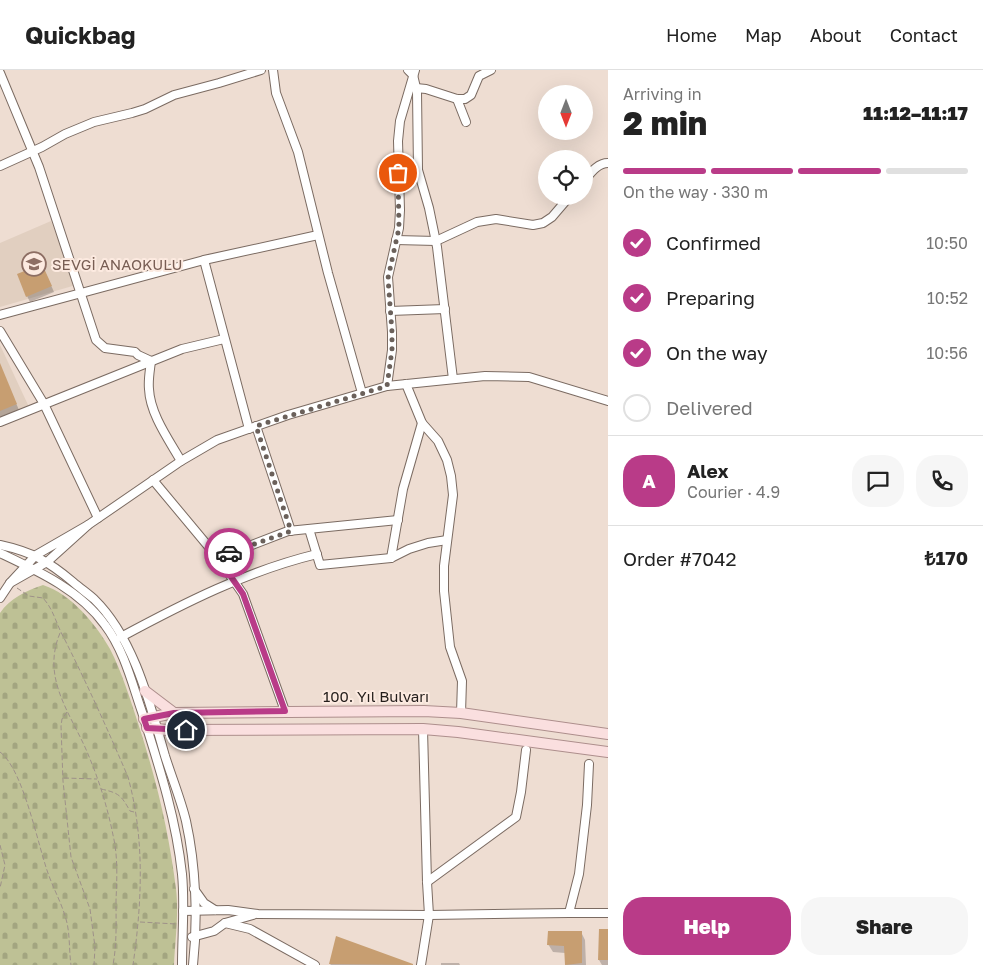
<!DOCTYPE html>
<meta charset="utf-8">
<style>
:root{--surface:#fff;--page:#f6f6f6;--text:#222;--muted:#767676;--line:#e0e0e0;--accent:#b93b88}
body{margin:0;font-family:"Golos Text",sans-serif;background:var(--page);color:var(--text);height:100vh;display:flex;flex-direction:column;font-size:19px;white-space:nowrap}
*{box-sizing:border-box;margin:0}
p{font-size:16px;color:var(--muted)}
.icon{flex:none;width:28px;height:28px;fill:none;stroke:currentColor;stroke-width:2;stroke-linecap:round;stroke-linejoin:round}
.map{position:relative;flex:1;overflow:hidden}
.sheet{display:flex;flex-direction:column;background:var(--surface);width:375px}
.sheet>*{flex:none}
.needle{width:32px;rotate:180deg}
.fabs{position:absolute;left:538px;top:15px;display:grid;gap:10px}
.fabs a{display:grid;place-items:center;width:55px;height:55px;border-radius:50%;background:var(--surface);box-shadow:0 5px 20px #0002;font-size:25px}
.pin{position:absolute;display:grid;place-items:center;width:42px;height:42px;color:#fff;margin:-21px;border:2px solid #fff;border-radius:50%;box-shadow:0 1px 5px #0007}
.courier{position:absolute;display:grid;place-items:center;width:50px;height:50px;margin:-25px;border:4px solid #b93b88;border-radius:50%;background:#fff;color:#222;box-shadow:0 1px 6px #0007}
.head em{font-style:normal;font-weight:800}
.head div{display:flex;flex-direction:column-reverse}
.head{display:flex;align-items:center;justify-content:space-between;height:85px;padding:0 15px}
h1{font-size:32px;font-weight:800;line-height:38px}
.bar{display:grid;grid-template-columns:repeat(4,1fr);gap:8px 5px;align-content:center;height:60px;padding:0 15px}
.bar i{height:6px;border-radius:4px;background:var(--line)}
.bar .selected{background:var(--accent)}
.bar p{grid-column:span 4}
.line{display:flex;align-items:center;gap:12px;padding:0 15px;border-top:1px solid var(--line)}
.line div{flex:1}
.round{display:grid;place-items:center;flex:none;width:52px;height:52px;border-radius:20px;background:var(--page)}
ol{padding:0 15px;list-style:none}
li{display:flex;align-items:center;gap:15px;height:55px}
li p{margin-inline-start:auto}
li .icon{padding:5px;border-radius:50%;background:var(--accent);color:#fff;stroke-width:4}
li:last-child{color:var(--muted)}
li i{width:28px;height:28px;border:2px solid var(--line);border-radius:50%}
.primary-button{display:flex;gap:10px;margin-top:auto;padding:10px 15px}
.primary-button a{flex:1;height:58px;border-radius:20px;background:var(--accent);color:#fff;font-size:20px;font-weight:800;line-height:58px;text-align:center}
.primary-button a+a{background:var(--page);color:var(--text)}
header{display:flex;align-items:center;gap:30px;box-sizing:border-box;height:70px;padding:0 25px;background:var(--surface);border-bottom:1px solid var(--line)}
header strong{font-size:24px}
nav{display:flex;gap:28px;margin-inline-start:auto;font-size:18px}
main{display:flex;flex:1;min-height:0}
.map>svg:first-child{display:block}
</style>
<header>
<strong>Quickbag</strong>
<nav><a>Home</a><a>Map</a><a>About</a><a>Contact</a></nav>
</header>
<main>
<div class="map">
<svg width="608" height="895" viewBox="0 0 608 895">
<defs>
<pattern id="cemetery-stones" width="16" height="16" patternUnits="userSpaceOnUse" patternTransform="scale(1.25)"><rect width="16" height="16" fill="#bec195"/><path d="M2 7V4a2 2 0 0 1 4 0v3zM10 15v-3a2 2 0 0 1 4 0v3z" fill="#a3a580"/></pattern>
</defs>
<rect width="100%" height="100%" fill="#eeddd2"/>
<g fill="#e1cfc0">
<polygon points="51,151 76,215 0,237 0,173"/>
<polygon points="0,275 29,337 0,349"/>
</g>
<path fill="url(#cemetery-stones)" d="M 43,515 C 71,524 96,554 110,579 C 122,602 130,629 138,653 C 156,708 169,762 176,819 C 179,843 175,871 174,895 L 0,895 L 0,543 C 10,528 26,521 43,515 Z"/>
<g fill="#0003">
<polygon points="42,195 54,222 30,232 27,226"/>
<polygon points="0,297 19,340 0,347"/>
<polygon points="600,860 608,861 608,895 602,895 599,890"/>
<polygon points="581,862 585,870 586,895 566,895 565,883 553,882 548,874"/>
<polygon points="407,893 408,895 331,895 330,894"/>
<polygon points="441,893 459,893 460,895 441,895"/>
</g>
<g fill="#c79e71">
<polygon points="42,194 52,216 26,227 17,204"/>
<polygon points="0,293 17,334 0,341"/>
<polygon points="599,859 608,859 608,890 598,890"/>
<polygon points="548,861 582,861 582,893 565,895 564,876 547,875"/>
<polygon points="336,866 413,894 413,895 329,894"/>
</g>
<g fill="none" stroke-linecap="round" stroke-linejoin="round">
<g stroke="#7b6b62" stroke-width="10">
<g id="minor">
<polyline points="273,0 276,23 298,82 328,203 362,323"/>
<polyline points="408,0 413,5 417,22 418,100 429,138 437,177 453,309"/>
<path d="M 0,3 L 39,97 L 96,270 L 105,278 L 135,282 L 138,285 L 151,291 C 150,300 148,310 149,319 C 150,344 169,370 181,391"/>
<polyline points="416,18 426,19 457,29 465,29 471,25 479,6 491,0"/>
<polyline points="457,29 466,52"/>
<polyline points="0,96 42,77 65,64 94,52 132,43 145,39 174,25 219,13 261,0"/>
<path d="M 584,111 C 590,104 597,93 608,93"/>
<polyline points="396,170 436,171 477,152 496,149 533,155 543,153 552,147 570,126"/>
<polyline points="204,190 249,359"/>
<polyline points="390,241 445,239"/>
<polyline points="0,245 204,190 318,165"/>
<polyline points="0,261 44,334 98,448"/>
<polyline points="406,314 422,353 438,371 447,390 451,406 453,425 444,496 444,521 450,577 462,611 461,643"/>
<polyline points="387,316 392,280 392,262 388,207 399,158 400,140 398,71 400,51 415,0"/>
<polyline points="0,352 182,279 224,269"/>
<polyline points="256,356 291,461"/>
<polyline points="153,410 218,488 243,524 285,641"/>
<polyline points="88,455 181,391 217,370 288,345 387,316 485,306 529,307 608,331"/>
<polygon points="88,455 47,492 10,513 36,485"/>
<polyline points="309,459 320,495 391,488 409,479 428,473 447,470"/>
<path d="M 0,475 C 32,482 48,491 73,512 C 80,518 87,523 94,529 C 134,568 150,634 165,686 C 172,708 181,730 186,751 C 196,796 198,850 193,895"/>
<path d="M 0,483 C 38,501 80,520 105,555 C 124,580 132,613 142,642 C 159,696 176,748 182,804 C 185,834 182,865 182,895"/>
<polyline points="218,488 288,461 398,450"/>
<polyline points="391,488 403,419 422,353"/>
<polyline points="0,528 10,513"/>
<path d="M 121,567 C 184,533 247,501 317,484"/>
<polyline points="589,694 587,735 579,804 569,843 608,843"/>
<polyline points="427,812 516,747 521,722 526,680"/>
<polyline points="194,819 204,833 215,840"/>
<polyline points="183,841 228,840 258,844 429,845 569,843"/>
<polyline points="225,853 250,859 315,895"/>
<polyline points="192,867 214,861 225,853 253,845"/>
<polyline points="421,895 429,845 427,812 423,659"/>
</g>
</g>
<g stroke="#ad8e8c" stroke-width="12">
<g id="major">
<polyline points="145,621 174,643"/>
<polyline points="144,649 174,643 424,641 461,643 608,664"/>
<polyline points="147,658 167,660 423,659 458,662 608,682"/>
</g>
</g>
<g stroke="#9e9189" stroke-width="1" stroke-dasharray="5 2.5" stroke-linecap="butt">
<path d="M 17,518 L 29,526 L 43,528 C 54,540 56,554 64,568 C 87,614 108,660 128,707 C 145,769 142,832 133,895"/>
<path d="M 60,563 C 40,611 74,647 90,689 C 100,713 108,740 113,765 C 118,786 117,809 116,830 C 116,852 117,873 113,895"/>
<polyline points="67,642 62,649 61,656 63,711 71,787 90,839 95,877 94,895"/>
<path d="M 0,682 C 24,700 38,777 49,806 C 55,822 63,836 67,853 C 70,866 69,881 71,895"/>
<polyline points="64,708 97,709"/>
<path d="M 101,719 C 119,723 121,725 130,741 L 134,742"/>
<polyline points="0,775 5,795 0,818"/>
<polyline points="140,852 176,854"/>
</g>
<use href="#minor" stroke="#fff" stroke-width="8"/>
<use href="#major" stroke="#fadfdf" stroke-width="10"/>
</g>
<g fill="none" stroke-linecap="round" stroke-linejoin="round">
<polyline stroke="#6b615b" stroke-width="5" stroke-dasharray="0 9" points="229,483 291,461 256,356 387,316 392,280 392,262 388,208 399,158 398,103"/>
<polyline stroke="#b93b88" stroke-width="6" points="186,660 147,658 144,649 174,643 285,641 243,524 218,488 229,483"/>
</g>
<defs>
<g id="school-ring" transform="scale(1.25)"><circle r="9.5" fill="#fceae0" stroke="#8d6e63" stroke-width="1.5"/><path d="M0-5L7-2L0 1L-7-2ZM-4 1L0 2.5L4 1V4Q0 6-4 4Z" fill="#8d6e63"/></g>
</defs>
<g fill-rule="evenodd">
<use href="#school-ring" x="34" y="194"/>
</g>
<g text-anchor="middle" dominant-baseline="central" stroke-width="4" stroke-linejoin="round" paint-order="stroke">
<g font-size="15" fill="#785e54" stroke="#fceae0" text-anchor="start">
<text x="52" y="194">SEVGİ ANAOKULU</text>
</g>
<g font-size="15" fill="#241e1b" stroke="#fceae0">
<text x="376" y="626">100. Yıl Bulvarı</text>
</g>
</g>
</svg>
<div class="fabs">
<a><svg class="needle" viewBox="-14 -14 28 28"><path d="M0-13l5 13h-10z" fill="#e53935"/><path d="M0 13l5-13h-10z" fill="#767676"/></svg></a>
<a><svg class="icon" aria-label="locate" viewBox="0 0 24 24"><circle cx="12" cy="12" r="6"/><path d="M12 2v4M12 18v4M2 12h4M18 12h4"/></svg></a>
</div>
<div class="pin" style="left:398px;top:103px;background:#ea580c"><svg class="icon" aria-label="bag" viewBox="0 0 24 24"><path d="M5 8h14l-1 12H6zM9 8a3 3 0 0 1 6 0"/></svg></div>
<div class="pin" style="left:186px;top:660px;background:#1f2937"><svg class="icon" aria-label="home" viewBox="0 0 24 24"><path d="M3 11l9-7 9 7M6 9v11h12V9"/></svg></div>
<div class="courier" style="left:229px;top:483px"><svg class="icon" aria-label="car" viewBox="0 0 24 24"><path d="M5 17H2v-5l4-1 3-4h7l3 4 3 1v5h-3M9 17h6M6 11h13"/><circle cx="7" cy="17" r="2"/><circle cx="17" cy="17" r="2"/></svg></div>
</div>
<section class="sheet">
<div class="head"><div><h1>2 min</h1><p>Arriving in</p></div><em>11:12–11:17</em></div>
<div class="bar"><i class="selected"></i><i class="selected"></i><i class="selected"></i><i></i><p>On the way · 330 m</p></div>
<ol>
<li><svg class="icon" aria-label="check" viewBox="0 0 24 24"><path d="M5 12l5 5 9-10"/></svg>Confirmed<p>10:50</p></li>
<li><svg class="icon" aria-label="check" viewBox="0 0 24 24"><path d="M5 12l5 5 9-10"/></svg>Preparing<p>10:52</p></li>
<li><svg class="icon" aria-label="check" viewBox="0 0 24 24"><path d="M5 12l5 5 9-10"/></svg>On the way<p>10:56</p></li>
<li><i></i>Delivered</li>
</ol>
<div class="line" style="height:90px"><b class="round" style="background:var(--accent);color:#fff">A</b><div><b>Alex</b><p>Courier · 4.9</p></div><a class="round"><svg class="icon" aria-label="chat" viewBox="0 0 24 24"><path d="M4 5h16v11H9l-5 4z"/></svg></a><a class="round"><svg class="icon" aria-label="phone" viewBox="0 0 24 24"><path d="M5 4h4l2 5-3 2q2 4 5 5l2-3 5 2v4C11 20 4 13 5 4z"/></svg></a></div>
<div class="line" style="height:65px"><div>Order #7042</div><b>₺170</b></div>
<div class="primary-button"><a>Help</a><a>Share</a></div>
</section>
</main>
